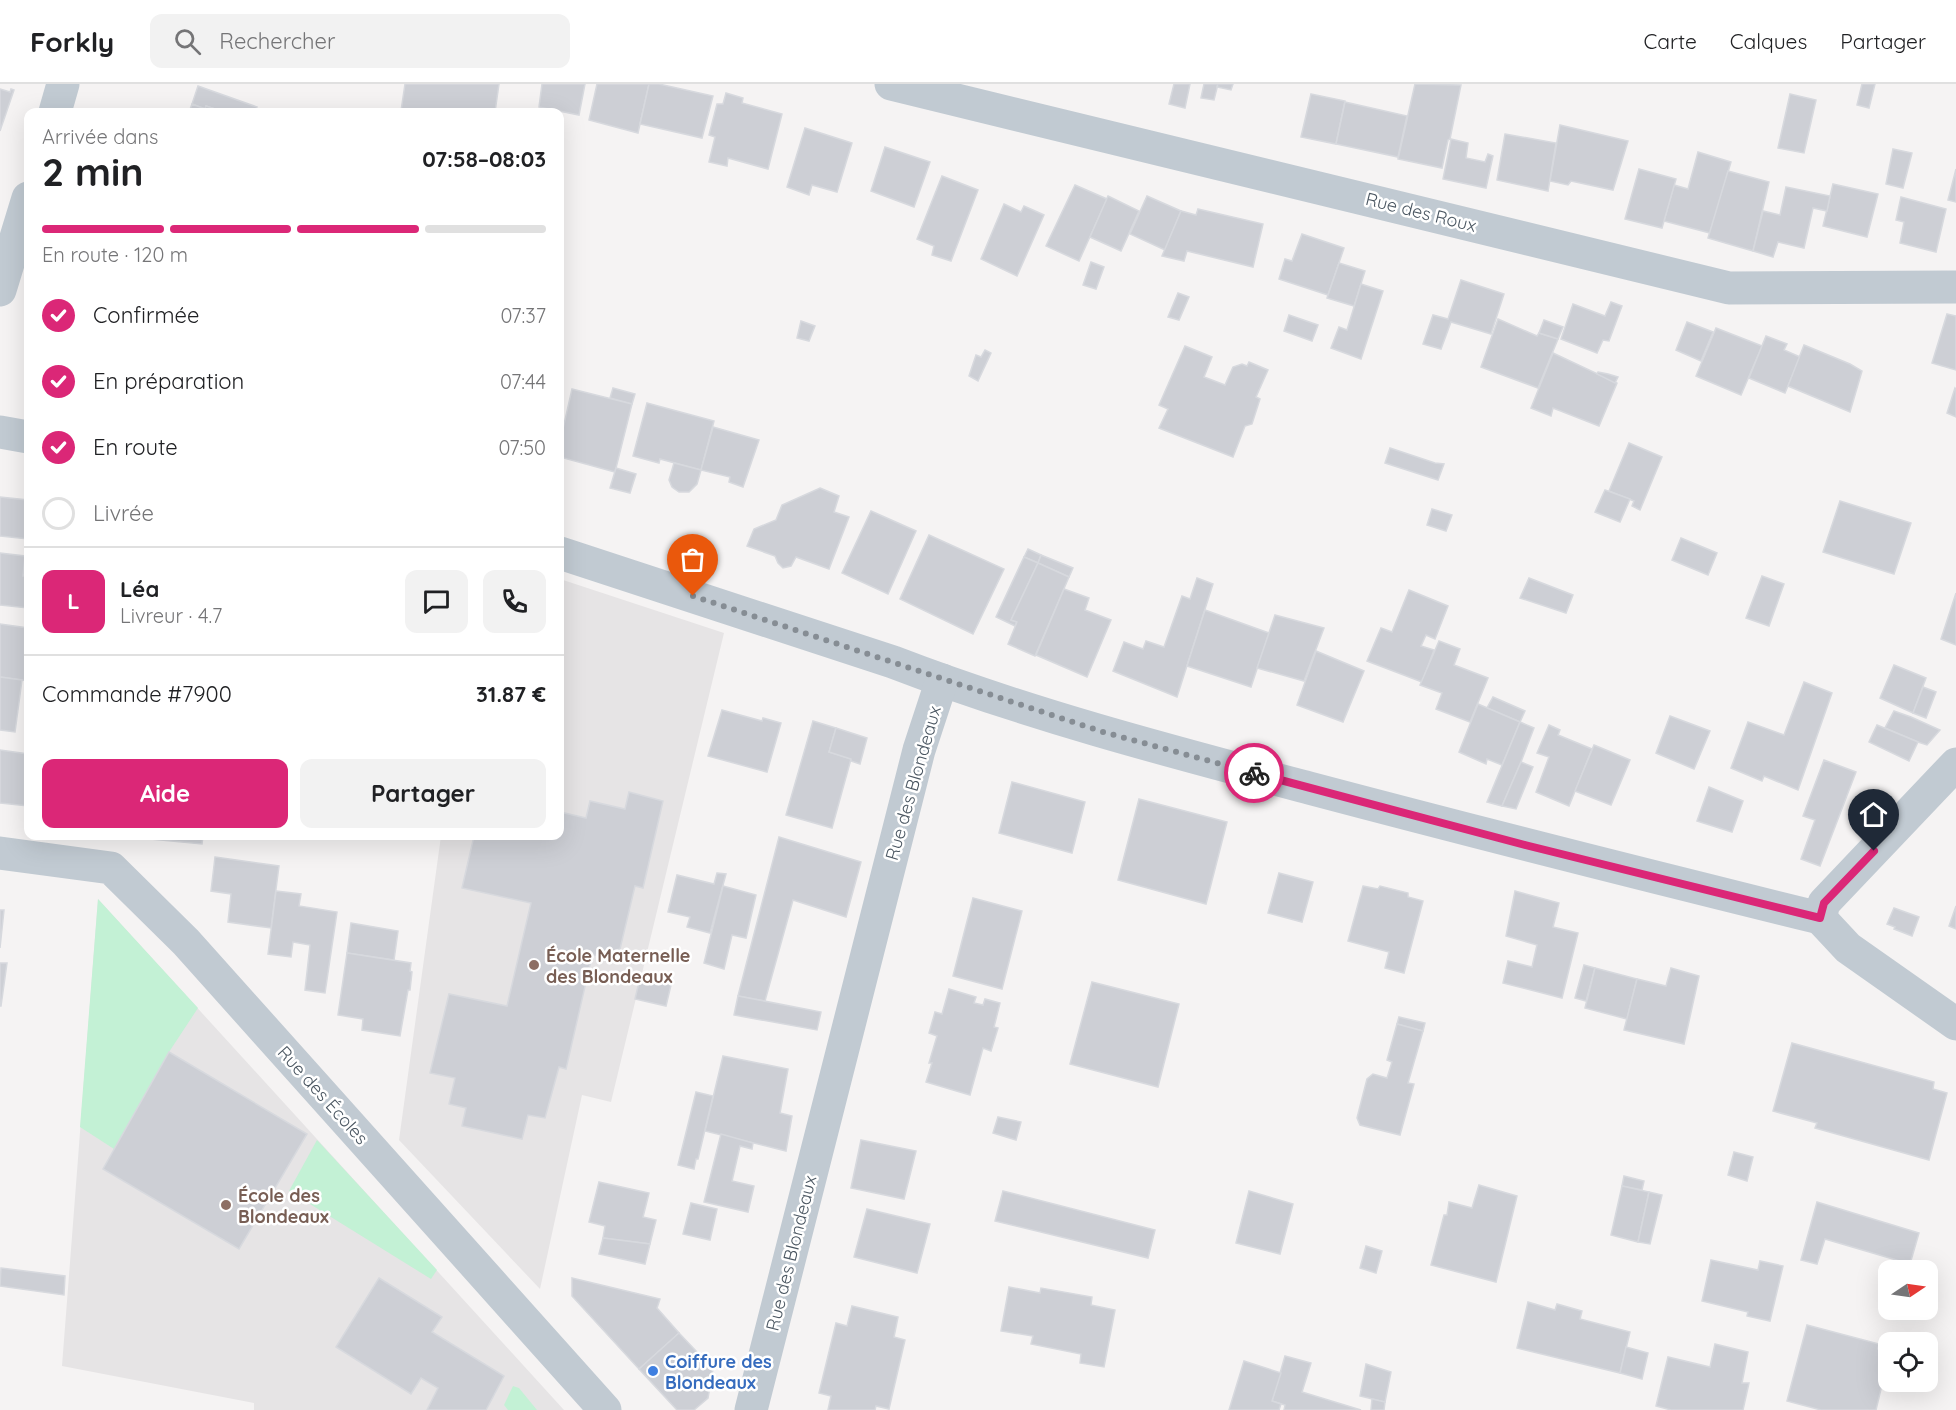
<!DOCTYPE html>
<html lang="fr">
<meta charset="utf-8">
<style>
:root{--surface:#fff;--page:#f2f2f2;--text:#202124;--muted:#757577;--line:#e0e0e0;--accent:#db2777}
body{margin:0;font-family:Quicksand,sans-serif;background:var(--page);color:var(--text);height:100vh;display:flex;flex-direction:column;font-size:22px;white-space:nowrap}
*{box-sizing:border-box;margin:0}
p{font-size:20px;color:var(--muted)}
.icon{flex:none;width:33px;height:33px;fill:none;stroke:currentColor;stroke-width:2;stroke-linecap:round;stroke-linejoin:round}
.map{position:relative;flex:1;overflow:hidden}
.side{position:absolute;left:24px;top:24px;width:540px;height:732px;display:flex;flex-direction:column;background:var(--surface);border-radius:12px;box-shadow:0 6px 24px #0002}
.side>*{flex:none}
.needle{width:39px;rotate:77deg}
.buttons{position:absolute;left:1878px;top:1176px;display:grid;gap:12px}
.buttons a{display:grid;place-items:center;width:60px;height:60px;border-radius:12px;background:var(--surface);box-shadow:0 6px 24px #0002;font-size:30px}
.pin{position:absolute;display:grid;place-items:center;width:51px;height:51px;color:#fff;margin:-62px -26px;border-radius:50% 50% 50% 0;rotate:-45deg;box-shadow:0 0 6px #0007}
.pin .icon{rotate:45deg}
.courier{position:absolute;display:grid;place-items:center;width:60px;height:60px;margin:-30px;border:4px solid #db2777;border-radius:50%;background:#fff;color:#222;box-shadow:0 2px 8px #0007}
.head em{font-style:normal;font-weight:700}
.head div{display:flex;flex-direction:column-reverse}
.head{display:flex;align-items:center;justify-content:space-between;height:102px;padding:0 18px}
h1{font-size:39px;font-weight:700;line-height:45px}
.bar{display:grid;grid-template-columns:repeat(4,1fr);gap:9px 6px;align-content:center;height:72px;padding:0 18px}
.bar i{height:8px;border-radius:4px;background:var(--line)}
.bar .on{background:var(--accent)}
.bar p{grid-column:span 4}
.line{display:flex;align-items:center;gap:15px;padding:0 18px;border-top:2px solid var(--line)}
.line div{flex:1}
.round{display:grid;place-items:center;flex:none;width:63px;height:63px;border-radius:12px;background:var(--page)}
ol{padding:0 18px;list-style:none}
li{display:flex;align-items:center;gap:18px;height:66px}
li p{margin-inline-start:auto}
li .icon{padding:6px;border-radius:50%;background:var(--accent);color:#fff;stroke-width:4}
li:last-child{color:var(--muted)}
li i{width:33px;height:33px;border:3px solid var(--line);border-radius:50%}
.primary-button{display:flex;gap:12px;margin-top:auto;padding:12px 18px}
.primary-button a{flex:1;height:69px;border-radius:12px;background:var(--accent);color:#fff;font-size:24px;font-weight:700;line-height:69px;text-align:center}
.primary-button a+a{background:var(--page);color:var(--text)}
header{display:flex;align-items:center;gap:36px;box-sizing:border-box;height:84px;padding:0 30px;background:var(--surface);border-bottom:2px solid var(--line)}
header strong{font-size:28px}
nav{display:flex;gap:33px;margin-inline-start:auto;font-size:21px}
.search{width:420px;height:54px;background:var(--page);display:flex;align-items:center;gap:15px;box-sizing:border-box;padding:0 21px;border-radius:12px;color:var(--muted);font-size:22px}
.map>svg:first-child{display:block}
</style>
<header>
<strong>Forkly</strong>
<div class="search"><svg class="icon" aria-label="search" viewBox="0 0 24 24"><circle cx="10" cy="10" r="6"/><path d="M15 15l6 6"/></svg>Rechercher</div>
<nav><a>Carte</a><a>Calques</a><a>Partager</a></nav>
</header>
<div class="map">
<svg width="1956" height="1326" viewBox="0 0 1956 1326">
<rect width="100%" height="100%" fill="#f5f3f3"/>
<g fill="#e6e4e5">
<polygon points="560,495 724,549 611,1018 582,1011 540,1205 399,1056 441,752 560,752"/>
<polygon points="98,815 564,1326 254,1326 254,1319 62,1282"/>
</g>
<g fill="#c3f1d5">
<polygon points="98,815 198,924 169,968 114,1065 80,1043"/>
<polygon points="317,1056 437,1186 431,1195 289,1107"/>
<polygon points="513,1302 519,1304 537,1326 508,1326 504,1321"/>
</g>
<g fill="#cdcfd5" stroke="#d7d9de" stroke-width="1.5">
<polygon points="405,0 499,0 495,28 419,28 401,27"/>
<polygon points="542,0 585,0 579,31 539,23"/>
<polygon points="597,0 649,0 638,49 589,36"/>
<polygon points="649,0 659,0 713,12 702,54 640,40"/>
<polygon points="1174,0 1190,0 1185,24 1169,20"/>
<polygon points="1204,0 1218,0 1214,16 1201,14"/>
<polygon points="1218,0 1233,0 1231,6 1217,3"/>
<polygon points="1415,0 1461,1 1450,55 1448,56 1442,84 1398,75"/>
<polygon points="1862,0 1875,0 1869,24 1857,21"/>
<polygon points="198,2 257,23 255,28 224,28 206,22 205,25 192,20"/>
<polygon points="0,5 10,8 11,5 14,6 0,47"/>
<polygon points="726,9 743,14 742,19 782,30 768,85 728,74 727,82 709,78 715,53 709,51 717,20 723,20"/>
<polygon points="1311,10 1345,17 1336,60 1301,53"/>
<polygon points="1790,10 1816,16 1804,69 1778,64"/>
<polygon points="1345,18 1407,32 1398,73 1336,60"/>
<polygon points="192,20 205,25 206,22 224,28 189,28"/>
<polygon points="1560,41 1628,57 1613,106 1571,97 1568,101 1550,97"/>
<polygon points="805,44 852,59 837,108 812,101 809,111 787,103"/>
<polygon points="1505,50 1556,59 1548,107 1497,96"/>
<polygon points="1451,55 1468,59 1466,74 1485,78 1488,70 1493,72 1486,104 1443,95"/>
<polygon points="885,63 930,78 914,123 871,107"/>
<polygon points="1893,65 1912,69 1903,104 1886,100"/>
<polygon points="1698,68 1731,78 1710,149 1664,137 1674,101 1688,105"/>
<polygon points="1639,85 1676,95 1662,144 1625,135"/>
<polygon points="1956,85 1956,118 1948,116"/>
<polygon points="1728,87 1769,98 1753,167 1708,154"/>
<polygon points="942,92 978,106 951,177 932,171 934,162 917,155"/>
<polygon points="1833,100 1878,110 1867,153 1823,142"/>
<polygon points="1075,101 1107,115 1079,177 1046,162"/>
<polygon points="1786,103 1830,112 1827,127 1813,124 1804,164 1778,158 1773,173 1753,167 1763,127 1780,131"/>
<polygon points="1108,112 1139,127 1121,167 1090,153"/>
<polygon points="1147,112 1181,127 1165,166 1130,150"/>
<polygon points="1901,113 1946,125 1936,168 1900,159 1904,138 1896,136"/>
<polygon points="1004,120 1021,128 1024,122 1044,131 1017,192 981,175"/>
<polygon points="1198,125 1263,140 1253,183 1187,167 1184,177 1162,172 1181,127 1196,131"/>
<polygon points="1302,150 1344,164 1328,211 1279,195 1285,175 1292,177"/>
<polygon points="1091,178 1104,183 1096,205 1083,201"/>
<polygon points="1339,179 1365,187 1354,222 1327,214"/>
<polygon points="1461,196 1504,210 1491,250 1451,238 1441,265 1423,260 1433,231 1448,235"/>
<polygon points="1361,200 1383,207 1361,275 1331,264 1339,243 1347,246"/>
<polygon points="1178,209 1189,213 1179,236 1168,233"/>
<polygon points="1611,218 1622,222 1609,257 1603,256 1597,269 1561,255 1573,220 1605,232"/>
<polygon points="1947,230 1956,232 1956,286 1932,279"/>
<polygon points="1289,231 1318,241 1312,257 1284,247"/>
<polygon points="1498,235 1537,252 1539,249 1558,255 1538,304 1481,283"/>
<polygon points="1544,236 1563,243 1558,255 1539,249"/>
<polygon points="801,237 815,242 809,257 797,254"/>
<polygon points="1687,238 1713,248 1701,277 1676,266"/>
<polygon points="1716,244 1762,262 1741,311 1696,292"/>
<polygon points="1766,252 1787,260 1784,266 1800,273 1785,309 1749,294"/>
<polygon points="1804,261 1850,280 1862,287 1850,328 1788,302"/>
<polygon points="1185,262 1212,273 1204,293 1225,301 1233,283 1242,280 1247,282 1249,278 1268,286 1256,313 1260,315 1252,340 1245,342 1233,373 1159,344 1168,325 1159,321"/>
<polygon points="985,266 991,269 978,297 969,292 976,271 981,273"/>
<polygon points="1553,269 1617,299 1599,342 1553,324 1551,332 1531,324"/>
<polygon points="1598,288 1608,290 1618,293 1615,299 1597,290"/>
<polygon points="613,304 635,310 632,320 610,314"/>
<polygon points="1955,304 1956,305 1956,333 1947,329"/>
<polygon points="572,305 632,320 615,388 560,373 560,358"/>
<polygon points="647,319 714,337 701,386 660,375 659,379 633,372"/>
<polygon points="713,343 759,356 743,403 729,398 730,393 701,386"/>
<polygon points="1629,359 1662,373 1640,426 1632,422 1634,417 1609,407"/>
<polygon points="1390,364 1435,379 1444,380 1438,396 1385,379"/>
<polygon points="674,379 701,386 697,400 689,408 679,408 672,403 669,396"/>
<polygon points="616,384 636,390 630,409 610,404"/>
<polygon points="820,404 839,412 834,428 849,433 829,485 796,473 791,482 783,484 778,479 775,472 747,462 754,445 776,436 782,421"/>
<polygon points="1605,406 1630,415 1620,438 1595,428"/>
<polygon points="0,413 28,416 28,455 0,452"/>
<polygon points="1840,417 1911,439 1894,490 1823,468"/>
<polygon points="1432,425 1452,431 1446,447 1427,441"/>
<polygon points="871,427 916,447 888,510 842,489"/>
<polygon points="929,451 1004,485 973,550 900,515"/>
<polygon points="1681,454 1717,469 1708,491 1672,476"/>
<polygon points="1028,465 1041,471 1038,479 1024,473"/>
<polygon points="0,469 25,472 23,492 28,492 28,524 0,521"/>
<polygon points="1041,471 1073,484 1069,493 1038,479"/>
<polygon points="1024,473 1038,479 1011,536 1017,538 1015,542 996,533"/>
<polygon points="1038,479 1069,493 1035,572 1008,560 1017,538 1011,536"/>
<polygon points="1762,492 1784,500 1769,542 1746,534"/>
<polygon points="1197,494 1213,500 1177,613 1113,587 1124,558 1143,565 1146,557 1164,563 1182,512 1190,515"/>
<polygon points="1529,494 1573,511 1566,529 1520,514"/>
<polygon points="1064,505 1089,514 1085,526 1111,536 1087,593 1036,571"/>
<polygon points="1409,506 1448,522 1435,555 1426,551 1421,562 1434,566 1422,598 1367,577 1381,544 1392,548"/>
<polygon points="1956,509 1956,561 1941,555"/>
<polygon points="1205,526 1269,549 1251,603 1187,582"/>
<polygon points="1275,531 1324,544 1304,597 1257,584"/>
<polygon points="0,540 28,544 28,597 0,593"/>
<polygon points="1439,557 1460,565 1454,581 1488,594 1470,638 1436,625 1442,609 1420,601"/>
<polygon points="1316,567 1364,587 1343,638 1297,621"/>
<polygon points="1894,581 1926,594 1913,629 1880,614"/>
<polygon points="0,593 22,596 15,648 0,646"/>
<polygon points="1804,598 1832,609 1798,706 1764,692 1762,697 1731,684 1748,638 1784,651"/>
<polygon points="1923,603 1936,608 1926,634 1913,629"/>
<polygon points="1493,613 1525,627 1520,638 1487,624"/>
<polygon points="1478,620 1520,638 1502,681 1487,675 1486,680 1459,668"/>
<polygon points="722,626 762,637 763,634 781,639 767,688 708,672"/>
<polygon points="1894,627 1911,633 1940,646 1927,661 1918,658 1885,644"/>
<polygon points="1670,632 1710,647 1694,685 1656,669"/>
<polygon points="813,637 836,644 829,668 851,675 832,744 786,731"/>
<polygon points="1520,638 1534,644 1521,678 1502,722 1487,718"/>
<polygon points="1549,641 1560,646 1558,651 1592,665 1569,722 1536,708 1549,673 1537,669"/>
<polygon points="1877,641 1918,658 1909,677 1869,658"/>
<polygon points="836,644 867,654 860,680 851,677 851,675 829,668"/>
<polygon points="1594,661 1630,676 1611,721 1575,707"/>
<polygon points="0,666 28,670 28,722 0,719"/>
<polygon points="1824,676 1856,688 1820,782 1801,775 1815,736 1803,732"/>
<polygon points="1521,678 1533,683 1516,725 1502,722"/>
<polygon points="1012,698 1085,718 1072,769 999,749"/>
<polygon points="1709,703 1743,717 1732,748 1697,737"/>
<polygon points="629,708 663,717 643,804 635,802 620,865 592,872 566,985 559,983 545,1034 528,1031 522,1055 462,1042 466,1024 449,1020 455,994 430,989 449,910 507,922 531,819 462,804 474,752 560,752 560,728 586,734 590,717 625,725"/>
<polygon points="1139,715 1227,738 1206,820 1118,796"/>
<polygon points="151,752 203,752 202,760 151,755"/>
<polygon points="779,753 861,778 846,833 793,816 765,917 738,912"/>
<polygon points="215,773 279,782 271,844 228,838 231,810 211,807"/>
<polygon points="717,789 726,790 710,849 687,843 690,833 668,828 677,791 714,800"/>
<polygon points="1279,789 1313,798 1302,838 1268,829"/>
<polygon points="723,802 756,811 746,854 732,851 724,885 704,879"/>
<polygon points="1363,802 1378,805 1380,802 1408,809 1408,813 1423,817 1404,889 1385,884 1389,868 1348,857"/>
<polygon points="276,807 301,810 299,822 337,828 325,909 305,906 310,861 293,858 291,873 268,870"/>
<polygon points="1515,807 1559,819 1553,843 1578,849 1562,914 1503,899 1508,877 1532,883 1537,861 1506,852"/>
<polygon points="973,814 1022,827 1002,905 953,892"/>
<polygon points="1956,822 1956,845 1949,842"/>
<polygon points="1894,824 1919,833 1912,852 1894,845 1895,843 1887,840"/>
<polygon points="0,826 4,826 0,864"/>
<polygon points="351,839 398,847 394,876 347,869"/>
<polygon points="347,869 411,879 410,887 412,888 410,906 408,906 400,952 362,946 363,935 338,931"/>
<polygon points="0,879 7,879 1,922 0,922"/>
<polygon points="1584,881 1595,884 1586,917 1575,914"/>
<polygon points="1595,884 1637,895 1627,935 1585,924"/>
<polygon points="1671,884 1699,892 1684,960 1624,946 1637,895 1666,902"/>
<polygon points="640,894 671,901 666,922 635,915"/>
<polygon points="1092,898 1179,920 1158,1003 1070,980"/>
<polygon points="949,905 976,913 974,919 983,921 985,915 1000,919 994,943 998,944 991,967 983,964 970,1011 926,998 932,979 929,979 937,952 929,949 935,928 942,930"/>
<polygon points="738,912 821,928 817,946 734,931"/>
<polygon points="1399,933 1425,939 1423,947 1397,940"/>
<polygon points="1397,940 1423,947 1408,999 1414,1000 1400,1051 1360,1041 1357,1034 1367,995 1373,990 1387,994 1392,978 1387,976"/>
<polygon points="1792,959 1934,998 1933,1005 1947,1009 1929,1076 1815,1044 1817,1039 1773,1027"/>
<polygon points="169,968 307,1050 239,1165 103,1085"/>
<polygon points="723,972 788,985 780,1029 792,1032 786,1067 705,1047"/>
<polygon points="696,1008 713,1012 698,1075 696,1075 694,1085 678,1081"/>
<polygon points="998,1033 1021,1038 1016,1056 993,1049"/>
<polygon points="721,1050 753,1059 752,1065 740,1062 732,1097 754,1102 748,1128 704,1118"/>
<polygon points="861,1056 916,1067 904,1115 851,1104"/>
<polygon points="1734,1068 1753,1073 1747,1097 1728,1091"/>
<polygon points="1624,1092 1644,1097 1642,1106 1622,1102"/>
<polygon points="599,1098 649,1109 643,1133 656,1136 650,1160 603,1154 605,1142 589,1138"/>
<polygon points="1479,1101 1517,1112 1496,1198 1431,1181 1444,1131 1447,1131 1449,1118 1472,1124"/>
<polygon points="1622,1102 1649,1108 1638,1158 1611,1151"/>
<polygon points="1003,1107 1155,1146 1148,1174 995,1137"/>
<polygon points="1249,1107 1293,1120 1280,1170 1236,1159"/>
<polygon points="1649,1108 1662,1111 1650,1160 1638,1158"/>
<polygon points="1817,1118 1919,1149 1910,1180 1825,1155 1817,1180 1801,1176"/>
<polygon points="691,1119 717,1125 710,1156 683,1150"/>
<polygon points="867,1125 930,1140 917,1189 854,1173"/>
<polygon points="603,1154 650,1160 645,1180 599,1170"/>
<polygon points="1366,1162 1382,1167 1376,1189 1360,1184"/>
<polygon points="1711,1176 1758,1186 1760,1177 1783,1182 1770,1237 1747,1232 1748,1228 1702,1217"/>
<polygon points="1,1184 65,1192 64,1211 0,1202"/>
<polygon points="379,1194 442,1233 432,1248 504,1292 486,1326 427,1326 438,1304 421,1294 411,1310 336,1263"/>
<polygon points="572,1194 660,1215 657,1224 679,1249 639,1285 572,1212"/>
<polygon points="1009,1203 1040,1209 1041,1204 1092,1213 1091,1221 1115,1226 1104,1283 1080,1279 1081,1270 1031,1260 1033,1252 1001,1247"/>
<polygon points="1528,1218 1555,1226 1557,1220 1582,1227 1580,1235 1630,1248 1620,1289 1517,1264"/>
<polygon points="852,1222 898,1233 894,1253 905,1256 889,1325 876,1322 875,1326 828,1326 831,1312 819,1309 836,1239 847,1242"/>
<polygon points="1807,1241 1879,1260 1878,1265 1888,1267 1888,1276 1876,1326 1821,1326 1787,1317"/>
<polygon points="679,1249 713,1285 708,1314 694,1326 677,1326 639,1285"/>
<polygon points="1715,1260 1748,1268 1742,1299 1749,1299 1743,1326 1671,1326 1656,1322 1668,1273 1710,1283"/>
<polygon points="1626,1263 1648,1269 1642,1295 1620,1289"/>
<polygon points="1285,1272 1311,1279 1302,1308 1361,1326 1284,1326 1285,1321 1272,1317"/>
<polygon points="1244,1277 1281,1289 1272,1317 1281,1320 1279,1326 1229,1326"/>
<polygon points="1366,1280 1391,1288 1385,1318 1360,1312"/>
<polygon points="1372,1315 1385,1318 1384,1326 1371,1326"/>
</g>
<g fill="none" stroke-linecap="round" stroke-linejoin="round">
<g stroke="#c1cad2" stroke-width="33">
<polyline points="891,0 1729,204 1956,203"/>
<polyline points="55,28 63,0"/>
<polyline points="0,206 28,114"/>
<polyline points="0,348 28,353"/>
<path d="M 560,469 L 893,578 C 1028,630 1169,667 1309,704 C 1479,749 1649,792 1820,834"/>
<polyline points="0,769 111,784 186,858 605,1326"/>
<polyline points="1820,834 1824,819 1956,680"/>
<polyline points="1820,834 1848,864 1956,940"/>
<polyline points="751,1326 919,666 942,596"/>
</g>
</g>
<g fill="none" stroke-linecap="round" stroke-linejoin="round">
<polyline stroke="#868d94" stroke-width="6" stroke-dasharray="0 10.8" points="693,512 1103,648 1254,689"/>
<polyline stroke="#db2777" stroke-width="8" points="1254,689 1525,761 1820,834 1824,819 1874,767"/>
</g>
<g fill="#8d6e63" stroke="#fff" stroke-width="2">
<circle cx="534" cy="881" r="6"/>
<circle cx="226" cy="1121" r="6"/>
</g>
<circle fill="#3f7fe0" stroke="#fff" stroke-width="2" cx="653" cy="1287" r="6"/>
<g text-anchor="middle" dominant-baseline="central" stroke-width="5" stroke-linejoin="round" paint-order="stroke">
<g font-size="18" fill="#4a5661" stroke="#fff">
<text transform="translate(1421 128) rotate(14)">Rue des Roux</text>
<text transform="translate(913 699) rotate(-74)">Rue des Blondeaux</text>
<text transform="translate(323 1011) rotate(48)">Rue des Écoles</text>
<text transform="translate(791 1169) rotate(-76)">Rue des Blondeaux</text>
</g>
<g font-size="18" font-weight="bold" fill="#785e54" stroke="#fff" text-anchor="start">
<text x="546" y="871">École Maternelle<tspan x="546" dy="21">des Blondeaux</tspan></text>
<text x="238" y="1111">École des<tspan x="238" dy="21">Blondeaux</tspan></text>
</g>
<g font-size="18" font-weight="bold" fill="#366cbe" stroke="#fff" text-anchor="start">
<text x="665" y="1277">Coiffure des<tspan x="665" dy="21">Blondeaux</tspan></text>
</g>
</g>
</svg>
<div class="buttons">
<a><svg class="needle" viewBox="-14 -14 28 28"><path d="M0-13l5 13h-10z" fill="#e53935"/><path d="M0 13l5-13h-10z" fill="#757577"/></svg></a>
<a><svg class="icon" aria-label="locate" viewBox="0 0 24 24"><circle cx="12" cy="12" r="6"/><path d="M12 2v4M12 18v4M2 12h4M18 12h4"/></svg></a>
</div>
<div class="pin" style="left:693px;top:512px;background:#ea580c"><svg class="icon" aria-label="bag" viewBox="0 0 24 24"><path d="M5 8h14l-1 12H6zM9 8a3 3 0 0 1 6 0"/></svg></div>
<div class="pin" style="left:1874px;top:767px;background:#1f2937"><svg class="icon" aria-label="home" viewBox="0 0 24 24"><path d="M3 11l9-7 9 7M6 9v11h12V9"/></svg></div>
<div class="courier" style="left:1254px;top:689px"><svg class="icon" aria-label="bike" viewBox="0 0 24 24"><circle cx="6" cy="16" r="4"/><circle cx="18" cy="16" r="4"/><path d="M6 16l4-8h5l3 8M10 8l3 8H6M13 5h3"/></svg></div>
<section class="side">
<div class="head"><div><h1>2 min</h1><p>Arrivée dans</p></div><em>07:58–08:03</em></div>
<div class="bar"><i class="on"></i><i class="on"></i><i class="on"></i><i></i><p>En route · 120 m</p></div>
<ol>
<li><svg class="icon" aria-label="check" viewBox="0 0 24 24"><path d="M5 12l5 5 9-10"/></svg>Confirmée<p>07:37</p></li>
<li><svg class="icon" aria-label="check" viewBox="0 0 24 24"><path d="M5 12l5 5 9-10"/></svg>En préparation<p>07:44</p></li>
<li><svg class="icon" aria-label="check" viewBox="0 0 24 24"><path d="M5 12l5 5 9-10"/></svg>En route<p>07:50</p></li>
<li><i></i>Livrée</li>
</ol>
<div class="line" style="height:108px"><b class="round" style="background:var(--accent);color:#fff">L</b><div><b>Léa</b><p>Livreur · 4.7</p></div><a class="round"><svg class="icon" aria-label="chat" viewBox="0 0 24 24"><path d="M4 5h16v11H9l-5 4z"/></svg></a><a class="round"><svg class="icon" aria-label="phone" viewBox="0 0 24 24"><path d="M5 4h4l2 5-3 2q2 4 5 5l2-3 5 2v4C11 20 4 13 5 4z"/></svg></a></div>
<div class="line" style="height:78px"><div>Commande #7900</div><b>31.87 €</b></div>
<div class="primary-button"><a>Aide</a><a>Partager</a></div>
</section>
</div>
